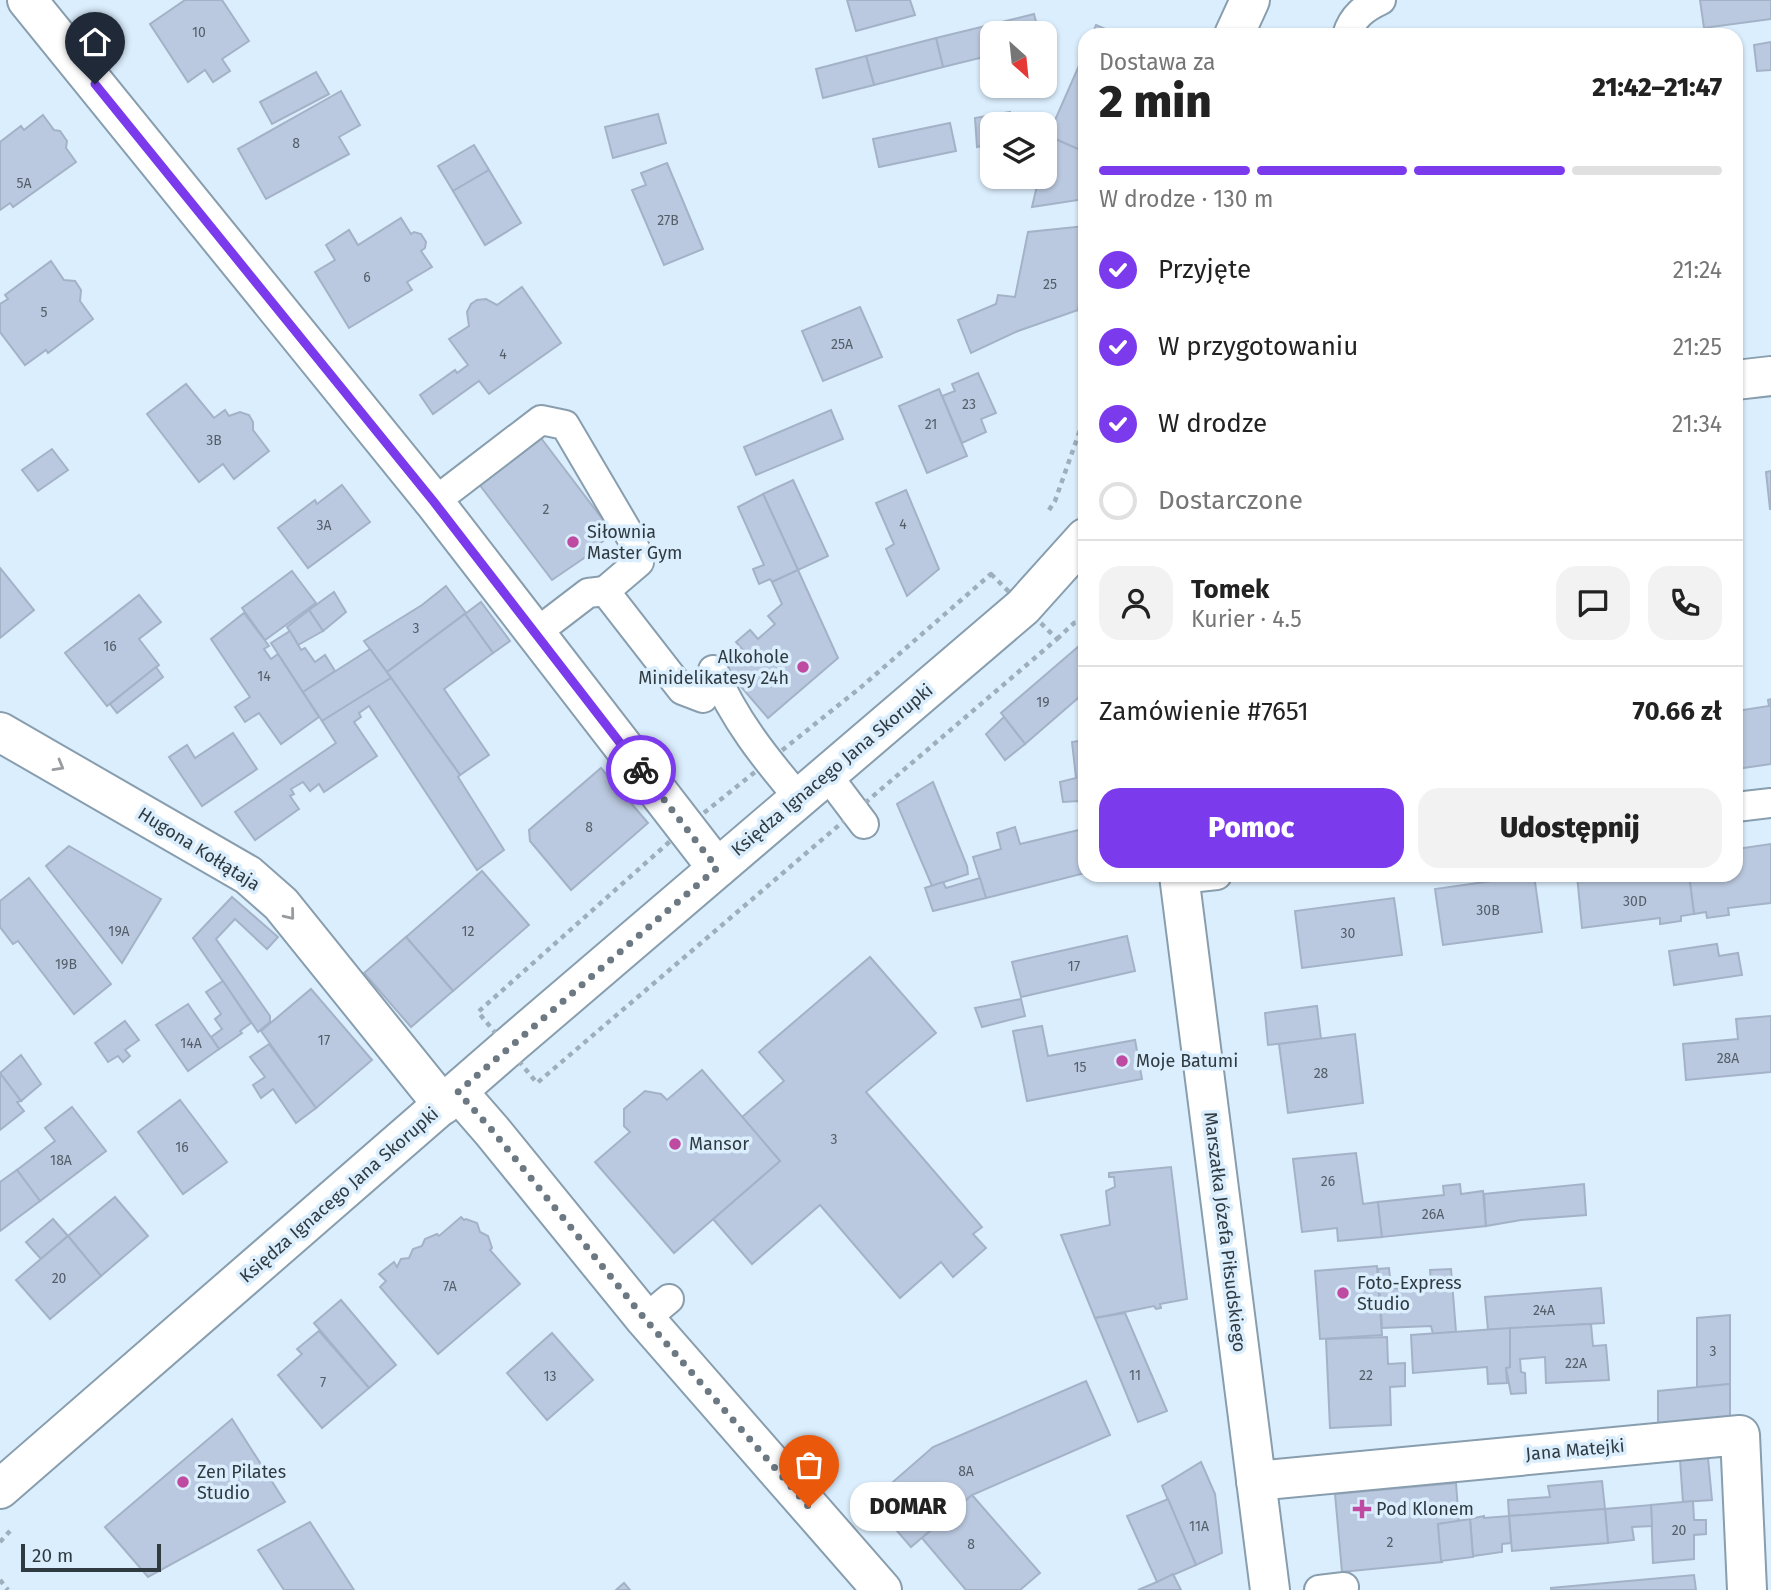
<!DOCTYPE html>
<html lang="pl">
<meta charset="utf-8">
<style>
:root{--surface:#fff;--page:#f2f2f2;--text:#222;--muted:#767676;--line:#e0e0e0;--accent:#7c3aed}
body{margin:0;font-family:"Fira Sans",sans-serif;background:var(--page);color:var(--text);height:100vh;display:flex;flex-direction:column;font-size:26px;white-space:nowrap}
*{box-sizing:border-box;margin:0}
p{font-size:23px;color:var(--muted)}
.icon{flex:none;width:38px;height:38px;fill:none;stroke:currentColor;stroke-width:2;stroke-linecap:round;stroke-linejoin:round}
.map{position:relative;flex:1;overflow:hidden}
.side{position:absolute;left:1078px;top:28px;width:665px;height:854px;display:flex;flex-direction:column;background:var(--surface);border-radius:21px;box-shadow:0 2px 5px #0004}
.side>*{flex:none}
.needle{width:46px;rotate:153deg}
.tools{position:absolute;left:980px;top:21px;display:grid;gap:14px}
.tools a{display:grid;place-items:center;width:77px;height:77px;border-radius:14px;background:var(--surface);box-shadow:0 2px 5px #0004;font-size:35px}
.scale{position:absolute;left:21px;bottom:18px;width:140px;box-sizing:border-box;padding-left:7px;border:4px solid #303a41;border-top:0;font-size:19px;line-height:24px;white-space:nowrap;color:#303a41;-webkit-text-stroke:5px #dbeefd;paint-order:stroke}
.pin{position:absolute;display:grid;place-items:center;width:60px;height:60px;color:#fff;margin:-72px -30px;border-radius:50% 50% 50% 0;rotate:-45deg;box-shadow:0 0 7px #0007}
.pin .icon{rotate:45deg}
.courier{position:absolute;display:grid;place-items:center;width:70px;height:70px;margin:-35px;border:5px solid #7c3aed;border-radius:50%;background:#fff;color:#222;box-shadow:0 2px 9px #0007}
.bubble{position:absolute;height:49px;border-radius:21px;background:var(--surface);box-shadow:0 2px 5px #0004;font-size:23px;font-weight:800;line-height:49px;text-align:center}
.summary em{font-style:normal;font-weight:800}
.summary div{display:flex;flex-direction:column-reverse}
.summary{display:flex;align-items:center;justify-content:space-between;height:119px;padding:0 21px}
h1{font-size:46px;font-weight:800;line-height:52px}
.bar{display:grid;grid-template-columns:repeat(4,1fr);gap:10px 7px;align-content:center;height:84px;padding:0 21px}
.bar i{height:9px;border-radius:5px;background:var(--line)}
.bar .selected{background:var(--accent)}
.bar p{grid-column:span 4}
.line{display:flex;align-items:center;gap:18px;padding:0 21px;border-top:2px solid var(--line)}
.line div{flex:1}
.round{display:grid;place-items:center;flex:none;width:74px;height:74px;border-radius:21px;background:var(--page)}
ol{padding:0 21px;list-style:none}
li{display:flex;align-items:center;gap:21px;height:77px}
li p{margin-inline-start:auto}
li .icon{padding:7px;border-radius:50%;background:var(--accent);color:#fff;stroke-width:4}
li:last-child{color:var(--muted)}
li i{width:38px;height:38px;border:4px solid var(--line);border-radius:50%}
.primary-button{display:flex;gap:14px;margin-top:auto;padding:14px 21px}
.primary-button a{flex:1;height:80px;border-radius:21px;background:var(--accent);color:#fff;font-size:28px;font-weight:800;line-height:80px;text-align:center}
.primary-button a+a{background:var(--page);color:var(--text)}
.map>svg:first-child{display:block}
</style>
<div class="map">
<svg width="1771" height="1590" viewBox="0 0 1771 1590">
<rect width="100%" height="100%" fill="#dbeefd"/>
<g fill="#bbc9e0" stroke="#a4b2c8" stroke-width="2">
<polygon points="185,0 222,0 249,41 222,59 230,71 213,82 205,70 188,82 150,24"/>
<polygon points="847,0 910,0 915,15 856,31"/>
<polygon points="1700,0 1771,0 1771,19 1704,28"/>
<polygon points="1034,14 1039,33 992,33 992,55 943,67 936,38"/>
<polygon points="1096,25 1119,35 1092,35"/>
<polygon points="936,38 943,67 874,85 866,56"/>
<polygon points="1771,42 1771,70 1757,71 1754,45"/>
<polygon points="1085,52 1085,152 1048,136"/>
<polygon points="866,56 874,85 823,98 816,69"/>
<polygon points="316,72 329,94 272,124 260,102"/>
<polygon points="341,91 360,125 339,137 349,154 266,199 238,149"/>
<polygon points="1010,112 1012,124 992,124 992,144 977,147 975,118"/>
<polygon points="658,114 666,143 613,158 605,127"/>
<polygon points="43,115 54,130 60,131 67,141 66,148 76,162 13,207 10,203 0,210 0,142 21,126 24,130"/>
<polygon points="950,123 956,151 879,167 873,139"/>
<polygon points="1048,136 1085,152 1085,199 1032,207 1039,177 1045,177 1045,152"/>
<polygon points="474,145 489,170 453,191 438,166"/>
<polygon points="667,163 703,249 664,265 632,190 646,185 641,173"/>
<polygon points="489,170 521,223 485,245 453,191"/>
<polygon points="401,218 411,234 414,232 421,234 426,242 425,248 421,251 432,267 407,282 412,290 349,328 315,272 335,260 326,245 349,230 358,245"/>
<polygon points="1085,226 1085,274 1078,310 1018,331 971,353 958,320 996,304 998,295 1015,297 1028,232"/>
<polygon points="51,261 64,280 75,281 81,290 80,301 93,319 48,353 46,350 25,365 0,332 0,304 8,299 5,295"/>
<polygon points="522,287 561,343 489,394 479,381 433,414 420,395 455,370 457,373 468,365 449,339 469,326 467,312 471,304 477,300 486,299 497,305"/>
<polygon points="860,307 882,357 823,381 802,331"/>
<polygon points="978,373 996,413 981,419 986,432 962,443 942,396 955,391 952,384"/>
<polygon points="186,384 214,418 225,410 229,416 240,412 249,415 253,422 253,430 269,451 234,479 223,464 199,482 147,414"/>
<polygon points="939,389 967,456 927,473 899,406"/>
<polygon points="831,410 843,439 756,475 744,447"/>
<polygon points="541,438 613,533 592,550 593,552 552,580 479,484"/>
<polygon points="52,449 68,470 38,491 22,470"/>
<polygon points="1771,471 1771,509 1770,509 1766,472"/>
<polygon points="793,480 828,556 798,570 763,494"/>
<polygon points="342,485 370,522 308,568 278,528 315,500 317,504"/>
<polygon points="906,490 939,569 907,596 886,549 894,544 876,503"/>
<polygon points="763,494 798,570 772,582 770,579 759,584 753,569 764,565 738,507"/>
<polygon points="0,568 34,610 0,638"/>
<polygon points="798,570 838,658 768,718 725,668 744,651 736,642 750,630 758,639 775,624 768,616 782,604 772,582"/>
<polygon points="292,571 316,603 265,640 242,608"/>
<polygon points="446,586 466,613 387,672 364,641 422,605"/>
<polygon points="334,592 346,612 323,631 309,610"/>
<polygon points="139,595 161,622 139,639 159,665 107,706 65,653"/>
<polygon points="481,602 510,641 493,653 465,614"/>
<polygon points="309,610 323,631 298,645 287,627"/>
<polygon points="244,613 269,646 264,649 271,659 278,654 319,717 281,744 259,713 245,722 235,707 250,697 211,639"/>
<polygon points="465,614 493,653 444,689 489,755 460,775 387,672"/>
<polygon points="290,631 301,650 305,648 315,662 325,655 335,671 303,692 271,643"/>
<polygon points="1079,646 1085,650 1085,692 1025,744 1001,713"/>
<polygon points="370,649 391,678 322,721 303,692"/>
<polygon points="156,667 163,677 117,713 110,704"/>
<polygon points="391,678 460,775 458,777 504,850 477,870 369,706 359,713 361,717 354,722 377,756 324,792 319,784 310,791 303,782 291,789 294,794 290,796 299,809 255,840 235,812 336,743 322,721"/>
<polygon points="1771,699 1771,764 1736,769 1736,711 1769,706 1768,700"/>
<polygon points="1004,717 1025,744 1005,760 986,734"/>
<polygon points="233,733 257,769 202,806 169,757 187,745 195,758"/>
<polygon points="1085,740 1085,873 986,898 973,857 1001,849 997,833 1015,827 1020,844 1083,829 1079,801 1063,802 1060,782 1076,778 1072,742"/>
<polygon points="601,768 648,823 571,890 530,841 529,830"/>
<polygon points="933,782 967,866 968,874 932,886 897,804"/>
<polygon points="1771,844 1771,903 1728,908 1729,915 1707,918 1706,912 1694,914 1689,875 1736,875 1736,849"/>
<polygon points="69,846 161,899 122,963 46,866"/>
<polygon points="482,871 529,925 453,991 406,937"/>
<polygon points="1534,875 1542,932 1443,945 1435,889"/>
<polygon points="1577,875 1689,875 1694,914 1681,916 1681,921 1660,924 1660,918 1582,928"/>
<polygon points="29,878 111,984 74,1014 18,941 13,944 0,927 0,901"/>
<polygon points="980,878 986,898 933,911 925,888 943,882 946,888"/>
<polygon points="232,897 278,937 267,949 235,919 216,939 270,1016 270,1022 258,1032 193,938"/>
<polygon points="1394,898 1402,955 1302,968 1295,911"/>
<polygon points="1127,936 1135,971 1021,997 1012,962"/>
<polygon points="406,937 453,991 411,1027 364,973"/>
<polygon points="1717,944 1719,956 1738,953 1742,975 1674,985 1669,951"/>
<polygon points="870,957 936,1033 866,1092 982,1227 973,1234 986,1248 953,1277 941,1262 900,1298 820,1205 752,1264 713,1219 780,1161 742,1117 784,1081 759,1052"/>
<polygon points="223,981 251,1023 240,1031 242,1033 219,1049 211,1037 222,1029 215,1019 221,1014 206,992"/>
<polygon points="311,989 372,1060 316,1108 261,1031"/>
<polygon points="1021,999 1025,1016 982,1027 975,1008"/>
<polygon points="188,1004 219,1049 188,1071 156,1025"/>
<polygon points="1317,1006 1321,1039 1268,1045 1265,1013"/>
<polygon points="1771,1016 1771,1072 1686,1080 1683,1044 1738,1039 1736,1019"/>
<polygon points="125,1021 139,1040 125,1050 130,1056 123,1062 118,1056 108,1062 95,1043"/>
<polygon points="1042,1026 1048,1056 1135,1040 1142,1079 1027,1101 1013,1031"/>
<polygon points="1355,1034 1363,1103 1288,1113 1279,1044"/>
<polygon points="269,1044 316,1108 296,1123 273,1089 261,1098 253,1085 265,1077 250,1057"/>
<polygon points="21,1055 41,1084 21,1101 0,1073"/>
<polygon points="702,1070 780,1161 674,1253 595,1162 630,1132 624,1126 624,1109 645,1091 661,1094 667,1100"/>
<polygon points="0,1073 21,1101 17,1102 24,1111 0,1130"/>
<polygon points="180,1100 227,1162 183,1194 138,1132"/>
<polygon points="72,1107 106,1151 40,1201 17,1170 55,1141 45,1128"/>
<polygon points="1356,1153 1363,1204 1378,1202 1382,1237 1338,1241 1337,1228 1302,1232 1293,1159"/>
<polygon points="1171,1167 1187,1299 1160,1304 1161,1308 1156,1309 1154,1306 1095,1318 1061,1235 1110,1225 1106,1191 1115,1187 1114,1177 1109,1177 1109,1173"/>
<polygon points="17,1170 40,1201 0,1231 0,1182"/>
<polygon points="1460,1184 1461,1194 1483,1191 1486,1226 1382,1237 1378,1202 1444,1195 1443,1186"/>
<polygon points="1584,1184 1586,1215 1521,1220 1486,1226 1484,1194"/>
<polygon points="115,1197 148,1236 101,1276 68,1236"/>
<polygon points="461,1217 464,1220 466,1219 477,1223 480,1232 488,1236 492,1248 490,1250 520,1284 438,1354 380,1287 386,1281 379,1274 394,1262 397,1267 401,1259 409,1258 413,1249 422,1246 425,1239 437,1234 439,1236"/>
<polygon points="53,1219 68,1236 41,1259 26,1242"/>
<polygon points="68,1236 101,1276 50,1319 16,1280"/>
<polygon points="1377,1266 1382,1335 1320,1339 1315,1271"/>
<polygon points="1389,1268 1391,1289 1431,1285 1430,1270 1451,1269 1456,1332 1433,1334 1431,1326 1382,1328 1378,1269"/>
<polygon points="1601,1288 1604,1323 1488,1330 1485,1297"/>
<polygon points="341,1300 396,1365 369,1388 314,1323"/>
<polygon points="1125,1313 1167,1411 1138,1422 1095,1318"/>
<polygon points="1730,1315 1730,1384 1697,1387 1697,1318"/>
<polygon points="1591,1324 1593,1346 1606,1345 1609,1380 1546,1383 1545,1357 1520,1359 1521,1372 1525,1373 1526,1393 1511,1394 1506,1368 1510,1367 1510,1328"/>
<polygon points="1510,1328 1510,1367 1506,1368 1507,1383 1488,1384 1487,1367 1413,1373 1411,1335"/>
<polygon points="319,1331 369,1388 322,1428 278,1375 302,1354 297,1349"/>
<polygon points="552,1333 593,1380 547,1420 507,1373"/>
<polygon points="1387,1337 1388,1364 1405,1363 1405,1386 1390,1387 1391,1425 1330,1428 1326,1339"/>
<polygon points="1086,1381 1110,1435 972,1495 911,1547 871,1501 933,1447"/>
<polygon points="1730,1384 1730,1419 1658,1426 1658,1391"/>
<polygon points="232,1419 285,1502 148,1577 105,1527"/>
<polygon points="1708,1458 1712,1500 1683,1502 1680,1460"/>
<polygon points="1201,1462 1215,1494 1222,1553 1196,1565 1162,1486"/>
<polygon points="1602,1481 1605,1509 1509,1516 1508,1500 1550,1497 1548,1486"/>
<polygon points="1456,1483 1459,1522 1438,1524 1442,1562 1342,1572 1335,1494"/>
<polygon points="972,1495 1040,1573 1020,1590 966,1590 922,1538"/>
<polygon points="1168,1499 1196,1565 1157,1582 1127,1516"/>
<polygon points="1693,1501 1694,1520 1706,1520 1706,1534 1694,1535 1694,1559 1653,1563 1651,1505"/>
<polygon points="1651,1505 1652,1526 1632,1527 1634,1540 1608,1543 1605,1509"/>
<polygon points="1605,1509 1608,1543 1512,1551 1509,1516"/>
<polygon points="1484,1516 1484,1518 1509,1516 1511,1543 1502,1544 1502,1552 1473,1556 1470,1519"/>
<polygon points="1470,1519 1473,1557 1441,1561 1438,1524"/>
<polygon points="310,1522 354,1590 284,1590 258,1550"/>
<polygon points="1173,1574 1181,1590 1138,1590 1157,1582"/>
<polygon points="1694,1575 1696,1590 1551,1590 1551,1588"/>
<polygon points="624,1583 630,1590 616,1590"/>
</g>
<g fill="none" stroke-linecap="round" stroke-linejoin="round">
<g stroke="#889eae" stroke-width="32">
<g id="lane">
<path d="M 1347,35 C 1353,16 1364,8 1381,0"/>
<polyline points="434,502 541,420 565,425 632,539 639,562 605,591"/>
<polyline points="537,632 588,593 605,591 682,690 703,698"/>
<path d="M 713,670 C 734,719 764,757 799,798"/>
<polyline points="827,775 864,824"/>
<polyline points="1736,807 1771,803"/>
<polyline points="1180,879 1217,875"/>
<polyline points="645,1319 669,1299"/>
<polyline points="1319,1590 1344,1587"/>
</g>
</g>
<g stroke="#889eae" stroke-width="42">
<g id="street">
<polyline points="27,0 434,502 717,868"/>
<polyline points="1736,380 1771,376"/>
<polyline points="0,732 248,875 281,904 443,1105"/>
<polyline points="458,1092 492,1131 645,1319 882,1590"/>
<polyline points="1256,1481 1740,1435 1747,1590"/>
</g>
</g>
<g stroke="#889eae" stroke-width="42">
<g id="secondary">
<polyline points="1234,35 1250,0"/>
<polyline points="1179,875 1270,1590"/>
<polyline points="0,1489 507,1048 1023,607 1085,538"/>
</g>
</g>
<g stroke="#9eaeba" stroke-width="4.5" stroke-dasharray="5 5" stroke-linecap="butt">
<polyline points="1049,510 1055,501 1085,416"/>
<polygon points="991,574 1057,639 537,1083 478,1012 685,828 860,688"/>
<polyline points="1057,639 1074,623 1085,621"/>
<polyline points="0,1542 10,1531"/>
<polyline points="0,1580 8,1590"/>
</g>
<use href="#lane" stroke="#fff" stroke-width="28"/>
<use href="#street" stroke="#fff" stroke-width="38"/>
<use href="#secondary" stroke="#fff" stroke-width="38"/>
</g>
<defs><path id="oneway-chevron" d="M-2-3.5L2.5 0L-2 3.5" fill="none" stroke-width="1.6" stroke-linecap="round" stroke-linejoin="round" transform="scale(1.75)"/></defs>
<g stroke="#989ca0">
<use href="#oneway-chevron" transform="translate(59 766) rotate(30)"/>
<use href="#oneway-chevron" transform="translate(290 915) rotate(51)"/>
</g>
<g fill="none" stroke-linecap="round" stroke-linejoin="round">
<polyline stroke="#6c7983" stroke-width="7" stroke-dasharray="0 12.6" points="641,770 717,868 458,1092 492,1130 645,1319 809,1507"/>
<polyline stroke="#7c3aed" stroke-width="9" points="95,84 434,502 641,770"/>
</g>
<g fill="#bf4aa2" stroke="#dbeefd" stroke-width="2.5">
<circle cx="573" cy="542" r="7"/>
<circle cx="803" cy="667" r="7"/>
<circle cx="1122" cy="1061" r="7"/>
<circle cx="675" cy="1144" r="7"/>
<circle cx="1343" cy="1293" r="7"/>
<circle cx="183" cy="1482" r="7"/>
<path d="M1358.5 1498.5h7v7h7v7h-7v7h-7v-7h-7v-7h7z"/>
</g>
<g text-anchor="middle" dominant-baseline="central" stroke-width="7" stroke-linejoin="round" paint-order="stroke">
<g font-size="14" fill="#535e69">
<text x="199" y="32">10</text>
<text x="296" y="143">8</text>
<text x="24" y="183">5A</text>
<text x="668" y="220">27B</text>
<text x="367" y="277">6</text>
<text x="1050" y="284">25</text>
<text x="44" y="312">5</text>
<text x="842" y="344">25A</text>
<text x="503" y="354">4</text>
<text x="969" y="404">23</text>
<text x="931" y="424">21</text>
<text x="214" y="440">3B</text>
<text x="546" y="509">2</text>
<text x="903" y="524">4</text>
<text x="324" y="525">3A</text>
<text x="416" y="628">3</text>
<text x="110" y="646">16</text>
<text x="264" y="676">14</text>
<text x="1043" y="702">19</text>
<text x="589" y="827">8</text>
<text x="1635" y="901">30D</text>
<text x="1488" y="910">30B</text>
<text x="119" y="931">19A</text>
<text x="468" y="931">12</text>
<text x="1348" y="933">30</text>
<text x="66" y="964">19B</text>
<text x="1074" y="966">17</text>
<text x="324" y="1040">17</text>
<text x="191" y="1043">14A</text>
<text x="1728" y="1058">28A</text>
<text x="1080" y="1067">15</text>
<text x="1321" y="1073">28</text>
<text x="834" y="1139">3</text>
<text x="182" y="1147">16</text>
<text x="61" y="1160">18A</text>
<text x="1328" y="1181">26</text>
<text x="1433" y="1214">26A</text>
<text x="59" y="1278">20</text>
<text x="450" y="1286">7A</text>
<text x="1544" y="1310">24A</text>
<text x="1713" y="1351">3</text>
<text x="1576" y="1363">22A</text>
<text x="1135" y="1375">11</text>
<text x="1366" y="1375">22</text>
<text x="550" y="1376">13</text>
<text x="323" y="1382">7</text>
<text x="966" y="1471">8A</text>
<text x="1199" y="1526">11A</text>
<text x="1679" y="1530">20</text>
<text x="1390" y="1542">2</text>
<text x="971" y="1544">8</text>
</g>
<g font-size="18" fill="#303a41" stroke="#dbeefd" text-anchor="start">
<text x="587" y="532">Siłownia<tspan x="587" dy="21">Master Gym</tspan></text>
<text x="789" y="657" text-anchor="end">Alkohole<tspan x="789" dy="21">Minidelikatesy 24h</tspan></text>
<text x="1136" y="1061">Moje Batumi</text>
<text x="689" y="1144">Mansor</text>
<text x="1357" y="1283">Foto-Express<tspan x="1357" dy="21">Studio</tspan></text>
<text x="197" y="1472">Zen Pilates<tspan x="197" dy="21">Studio</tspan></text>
<text x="1376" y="1509">Pod Klonem</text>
</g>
<g font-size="18" fill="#303a41" stroke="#dbeefd">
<text transform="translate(832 770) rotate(-40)">Księdza Ignacego Jana Skorupki</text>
<text transform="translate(199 849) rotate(32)">Hugona Kołłątaja</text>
<text transform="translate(339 1195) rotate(-41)">Księdza Ignacego Jana Skorupki</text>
<text transform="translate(1225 1232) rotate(83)">Marszałka Józefa Piłsudskiego</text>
<text transform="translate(1575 1450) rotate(-5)">Jana Matejki</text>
</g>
</g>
</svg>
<div class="tools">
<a><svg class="needle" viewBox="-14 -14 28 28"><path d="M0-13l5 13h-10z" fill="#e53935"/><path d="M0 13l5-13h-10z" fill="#767676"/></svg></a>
<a><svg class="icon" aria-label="layers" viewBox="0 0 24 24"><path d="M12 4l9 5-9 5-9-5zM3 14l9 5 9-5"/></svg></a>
</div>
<div class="scale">20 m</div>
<div class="pin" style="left:809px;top:1507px;background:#ea580c"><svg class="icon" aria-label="bag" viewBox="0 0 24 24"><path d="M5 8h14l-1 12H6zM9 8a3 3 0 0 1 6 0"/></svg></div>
<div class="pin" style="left:95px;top:84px;background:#1f2937"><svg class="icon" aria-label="home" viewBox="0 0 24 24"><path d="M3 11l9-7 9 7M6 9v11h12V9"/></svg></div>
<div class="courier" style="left:641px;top:770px"><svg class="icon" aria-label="bike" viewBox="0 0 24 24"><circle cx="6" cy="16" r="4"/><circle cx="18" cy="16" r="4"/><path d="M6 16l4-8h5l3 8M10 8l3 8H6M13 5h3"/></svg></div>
<div class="bubble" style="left:850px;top:1482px;width:116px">DOMAR</div>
<section class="side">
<div class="summary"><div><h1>2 min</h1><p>Dostawa za</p></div><em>21:42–21:47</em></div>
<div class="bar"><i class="selected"></i><i class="selected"></i><i class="selected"></i><i></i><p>W drodze · 130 m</p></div>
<ol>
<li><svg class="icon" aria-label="check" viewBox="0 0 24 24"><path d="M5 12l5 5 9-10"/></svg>Przyjęte<p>21:24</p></li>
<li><svg class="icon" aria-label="check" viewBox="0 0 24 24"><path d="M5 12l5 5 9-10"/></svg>W przygotowaniu<p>21:25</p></li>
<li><svg class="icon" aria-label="check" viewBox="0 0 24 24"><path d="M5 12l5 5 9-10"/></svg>W drodze<p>21:34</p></li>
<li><i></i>Dostarczone</li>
</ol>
<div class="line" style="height:126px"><a class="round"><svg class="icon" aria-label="person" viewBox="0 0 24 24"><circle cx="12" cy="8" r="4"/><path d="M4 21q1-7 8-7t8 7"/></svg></a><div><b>Tomek</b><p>Kurier · 4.5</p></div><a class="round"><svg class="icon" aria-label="chat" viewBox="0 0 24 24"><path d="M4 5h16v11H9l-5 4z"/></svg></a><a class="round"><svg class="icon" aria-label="phone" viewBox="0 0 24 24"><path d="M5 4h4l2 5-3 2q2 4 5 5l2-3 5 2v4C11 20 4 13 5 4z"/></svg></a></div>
<div class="line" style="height:91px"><div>Zamówienie #7651</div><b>70.66 zł</b></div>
<div class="primary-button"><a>Pomoc</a><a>Udostępnij</a></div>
</section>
</div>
